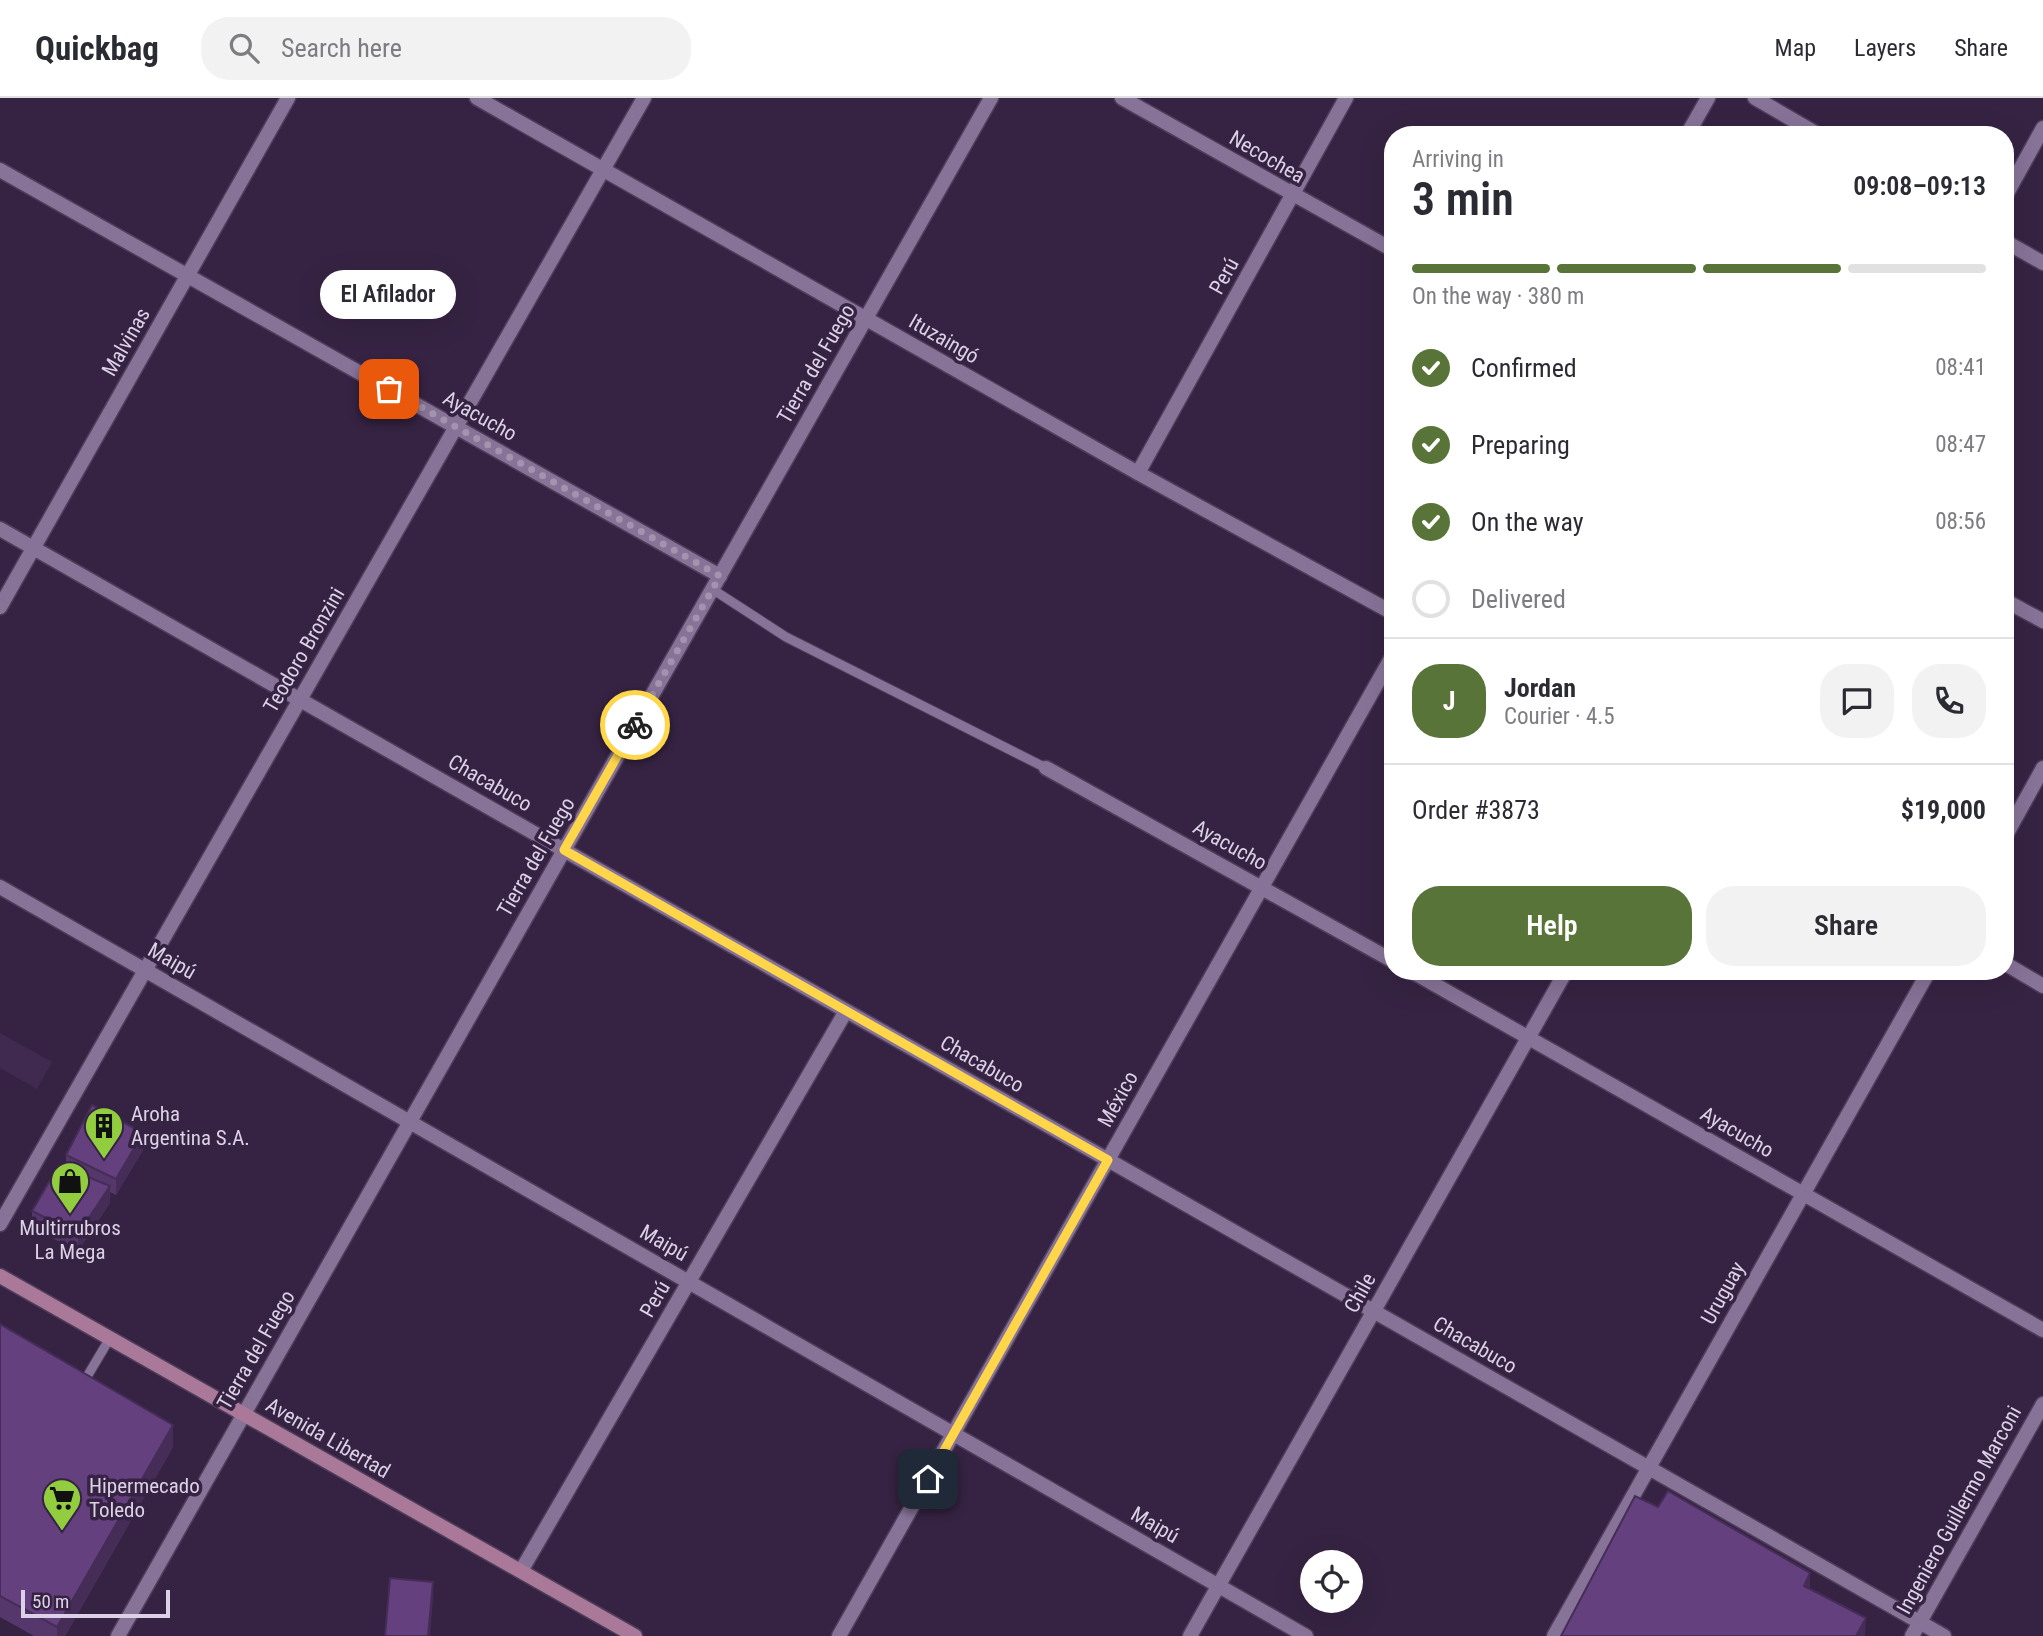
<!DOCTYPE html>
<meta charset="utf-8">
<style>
:root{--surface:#fff;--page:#f2f2f3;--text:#2b2b33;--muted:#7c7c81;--line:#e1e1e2;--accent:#597438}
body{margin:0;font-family:"Roboto Condensed",sans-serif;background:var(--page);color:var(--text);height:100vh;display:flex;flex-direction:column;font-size:26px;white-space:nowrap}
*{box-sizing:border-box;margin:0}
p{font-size:23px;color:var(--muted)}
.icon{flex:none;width:38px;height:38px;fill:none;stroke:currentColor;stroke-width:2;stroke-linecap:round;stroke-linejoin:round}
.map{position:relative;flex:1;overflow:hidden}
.sheet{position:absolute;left:1384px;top:28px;width:630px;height:854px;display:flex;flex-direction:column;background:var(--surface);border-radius:28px;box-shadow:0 7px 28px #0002}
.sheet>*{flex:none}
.tools{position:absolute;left:1300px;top:1452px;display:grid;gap:14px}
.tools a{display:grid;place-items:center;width:63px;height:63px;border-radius:50%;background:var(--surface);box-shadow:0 7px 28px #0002;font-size:35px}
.scale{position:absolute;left:21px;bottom:18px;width:149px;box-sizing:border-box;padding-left:7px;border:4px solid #dcd1e6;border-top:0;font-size:19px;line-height:24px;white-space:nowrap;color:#dcd1e6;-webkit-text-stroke:5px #362343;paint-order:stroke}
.pin{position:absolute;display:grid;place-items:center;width:60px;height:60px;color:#fff;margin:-30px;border-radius:14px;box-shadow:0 4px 10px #0006}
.courier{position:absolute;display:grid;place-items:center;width:70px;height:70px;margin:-35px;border:5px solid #ffd54a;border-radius:50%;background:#fff;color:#222;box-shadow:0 2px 9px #0007}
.bubble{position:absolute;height:49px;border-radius:24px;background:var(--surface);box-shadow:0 7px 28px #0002;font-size:23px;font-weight:600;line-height:49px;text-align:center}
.headline em{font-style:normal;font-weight:600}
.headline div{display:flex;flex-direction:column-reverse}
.headline{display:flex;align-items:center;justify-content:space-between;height:119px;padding:0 28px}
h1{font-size:46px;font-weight:600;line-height:52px}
.bar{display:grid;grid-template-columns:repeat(4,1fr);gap:10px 7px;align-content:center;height:84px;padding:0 28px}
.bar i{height:9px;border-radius:5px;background:var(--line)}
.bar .selected{background:var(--accent)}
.bar p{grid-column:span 4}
.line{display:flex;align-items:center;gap:18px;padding:0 28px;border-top:2px solid var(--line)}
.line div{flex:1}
.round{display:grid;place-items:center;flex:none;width:74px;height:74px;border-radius:28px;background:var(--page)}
ol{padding:0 28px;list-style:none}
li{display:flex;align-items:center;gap:21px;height:77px}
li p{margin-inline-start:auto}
li .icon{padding:7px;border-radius:50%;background:var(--accent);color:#fff;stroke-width:4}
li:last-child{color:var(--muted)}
li i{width:38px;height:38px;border:4px solid var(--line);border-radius:50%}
.button{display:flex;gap:14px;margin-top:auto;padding:14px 28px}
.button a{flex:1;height:80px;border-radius:28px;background:var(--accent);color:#fff;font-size:28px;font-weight:600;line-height:80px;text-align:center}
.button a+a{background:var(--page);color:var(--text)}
header{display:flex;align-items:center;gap:42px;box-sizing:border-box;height:98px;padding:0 35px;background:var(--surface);border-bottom:2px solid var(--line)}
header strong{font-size:33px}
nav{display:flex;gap:38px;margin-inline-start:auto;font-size:24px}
.search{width:490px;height:63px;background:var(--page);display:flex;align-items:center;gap:18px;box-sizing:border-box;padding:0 24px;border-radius:28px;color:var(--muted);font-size:26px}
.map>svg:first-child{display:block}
</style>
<header>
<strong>Quickbag</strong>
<div class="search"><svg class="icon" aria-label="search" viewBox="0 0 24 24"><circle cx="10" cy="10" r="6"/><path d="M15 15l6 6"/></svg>Search here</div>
<nav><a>Map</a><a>Layers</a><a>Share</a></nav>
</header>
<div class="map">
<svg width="2043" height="1538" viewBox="0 0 2043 1538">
<rect width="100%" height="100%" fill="#362343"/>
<polygon fill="#402a50" points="0,935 52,964 37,991 0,970"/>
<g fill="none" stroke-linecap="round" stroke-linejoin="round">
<g stroke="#4f3e5a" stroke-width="11">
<g id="service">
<polyline points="712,491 786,539 1046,670"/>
<polyline points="82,1287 110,1240"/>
</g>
</g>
<g stroke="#4f3e5a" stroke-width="17">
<g id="minor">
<polyline points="477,0 1138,375 1393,515"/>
<polyline points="1122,0 1393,152"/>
<polyline points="1755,0 1819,37"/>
<polyline points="1687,37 1708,0"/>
<polyline points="0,72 720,478"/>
<polyline points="2006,97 2043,30"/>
<polyline points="2006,144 2043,165"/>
<polyline points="1138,375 1346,0"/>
<polyline points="0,431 1944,1538"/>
<polyline points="2006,503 2043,523"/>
<polyline points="0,509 288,0"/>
<polyline points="1046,670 1393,863"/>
<polyline points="2006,737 2043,670"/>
<polyline points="0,789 1306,1538"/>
<polyline points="2006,866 2043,888"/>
<polyline points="1411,873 2043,1232"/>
<polyline points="0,1126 644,0"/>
<polyline points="521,1473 846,913"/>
<polyline points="118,1538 991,0"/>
<polyline points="839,1538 1393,557"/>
<polyline points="1190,1538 1566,873"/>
<polyline points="1554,1538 1929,873"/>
<polyline points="1912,1538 2043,1306"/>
</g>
</g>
<g stroke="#4f3e5a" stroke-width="17">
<polyline id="secondary" points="0,1178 635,1538"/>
</g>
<use href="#service" stroke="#877398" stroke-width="9"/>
<use href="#minor" stroke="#877398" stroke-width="14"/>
<use href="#secondary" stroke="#aa799a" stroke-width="14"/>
</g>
<g fill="#56376c">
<polygon points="143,1052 116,1097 110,1094 110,1105 78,1153 32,1130 32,1113 66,1069 66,1057"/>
<polygon points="0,1226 173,1349 65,1538 34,1538 0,1519"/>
</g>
<g fill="#462d58">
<polygon points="143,1035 143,1052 116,1097 116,1081"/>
<polygon points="110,1088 110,1105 78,1153 78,1136"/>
<polygon points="173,1327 173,1349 65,1538 57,1538 57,1529"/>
<polygon points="1810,1475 1810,1491 1804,1488"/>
<polygon points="433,1484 433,1500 430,1538 428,1538"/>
<polygon points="1866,1520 1865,1538 1856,1538"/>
</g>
<g fill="#64407e" stroke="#462d58" stroke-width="2">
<polygon points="92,1007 143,1035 116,1081 66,1057"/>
<polygon points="59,1067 110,1088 78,1136 32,1113"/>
<polygon points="0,1226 173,1327 57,1529 0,1498"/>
<polygon points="1668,1393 1810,1475 1804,1488 1866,1520 1856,1538 1561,1538 1635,1398 1658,1409"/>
<polygon points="390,1480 433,1484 428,1538 385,1538"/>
</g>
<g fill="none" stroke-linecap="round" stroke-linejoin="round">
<polyline stroke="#a294ad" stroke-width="7" stroke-dasharray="0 12.6" points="389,291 720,478 635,627"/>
<polyline stroke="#ffd54a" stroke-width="9" points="635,627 564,752 1108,1062 928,1381"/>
</g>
<defs>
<g id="building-pin" transform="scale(2.0125)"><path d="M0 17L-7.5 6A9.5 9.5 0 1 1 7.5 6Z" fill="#92cd3f" stroke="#362343"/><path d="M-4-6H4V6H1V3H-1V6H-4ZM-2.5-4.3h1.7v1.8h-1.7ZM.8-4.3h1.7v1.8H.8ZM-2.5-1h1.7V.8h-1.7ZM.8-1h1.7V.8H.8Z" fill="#111"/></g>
<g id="shop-pin" transform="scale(2.0125)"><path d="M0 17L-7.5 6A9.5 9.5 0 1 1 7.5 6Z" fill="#92cd3f" stroke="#362343"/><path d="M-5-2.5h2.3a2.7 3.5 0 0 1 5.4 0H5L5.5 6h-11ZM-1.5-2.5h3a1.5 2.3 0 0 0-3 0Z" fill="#111"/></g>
<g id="supermarket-pin" transform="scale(2.0125)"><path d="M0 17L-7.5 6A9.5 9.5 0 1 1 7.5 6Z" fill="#92cd3f" stroke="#362343"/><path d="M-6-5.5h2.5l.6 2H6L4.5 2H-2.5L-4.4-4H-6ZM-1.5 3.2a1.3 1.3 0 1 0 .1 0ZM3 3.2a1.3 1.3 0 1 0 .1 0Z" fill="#111"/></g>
</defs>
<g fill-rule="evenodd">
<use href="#building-pin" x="104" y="1028"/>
<use href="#shop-pin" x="70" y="1083"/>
<use href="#supermarket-pin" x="62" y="1400"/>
</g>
<g text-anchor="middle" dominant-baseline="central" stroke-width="7" stroke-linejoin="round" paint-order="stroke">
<g font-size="21" fill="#dcd1e6" stroke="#362343">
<text transform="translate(1267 59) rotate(30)">Necochea</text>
<text transform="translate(1224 178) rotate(-61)">Perú</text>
<text transform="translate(944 241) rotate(30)">Ituzaingó</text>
<text transform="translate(126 244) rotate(-60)">Malvinas</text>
<text transform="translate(816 266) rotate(-60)">Tierra del Fuego</text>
<text transform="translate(480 318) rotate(29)">Ayacucho</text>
<text transform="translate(304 552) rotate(-60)">Teodoro Bronzini</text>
<text transform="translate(490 685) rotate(30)">Chacabuco</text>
<text transform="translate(1230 747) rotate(29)">Ayacucho</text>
<text transform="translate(536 759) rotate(-60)">Tierra del Fuego</text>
<text transform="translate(172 863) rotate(30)">Maipú</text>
<text transform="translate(982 966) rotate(30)">Chacabuco</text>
<text transform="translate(1118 1001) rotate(-61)">México</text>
<text transform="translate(1737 1034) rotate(30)">Ayacucho</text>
<text transform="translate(664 1145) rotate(30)">Maipú</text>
<text transform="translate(1360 1195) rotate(-61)">Chile</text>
<text transform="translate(1723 1195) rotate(-61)">Uruguay</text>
<text transform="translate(655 1201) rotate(-60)">Perú</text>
<text transform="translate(1475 1247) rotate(30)">Chacabuco</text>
<text transform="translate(256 1252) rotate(-60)">Tierra del Fuego</text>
<text transform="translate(328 1340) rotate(30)">Avenida Libertad</text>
<text transform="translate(1959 1412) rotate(-61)">Ingeniero Guillermo Marconi</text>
<text transform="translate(1155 1427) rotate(30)">Maipú</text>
</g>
<g font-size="21" fill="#dcd1e6" stroke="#362343" text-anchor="start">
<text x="131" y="1016">Aroha<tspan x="131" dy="24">Argentina S.A.</tspan></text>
<text x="70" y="1130" text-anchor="middle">Multirrubros<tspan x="70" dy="24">La Mega</tspan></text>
<text x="89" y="1388">Hipermecado<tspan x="89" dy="24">Toledo</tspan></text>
</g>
</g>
</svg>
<div class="tools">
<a><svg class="icon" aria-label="locate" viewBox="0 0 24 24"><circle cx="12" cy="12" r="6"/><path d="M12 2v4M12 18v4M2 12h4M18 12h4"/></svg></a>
</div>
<div class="scale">50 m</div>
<div class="pin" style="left:389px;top:291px;background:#ea580c"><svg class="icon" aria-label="bag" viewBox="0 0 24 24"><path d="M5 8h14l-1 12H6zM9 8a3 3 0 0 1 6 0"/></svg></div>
<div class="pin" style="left:928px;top:1381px;background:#1f2937"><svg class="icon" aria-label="home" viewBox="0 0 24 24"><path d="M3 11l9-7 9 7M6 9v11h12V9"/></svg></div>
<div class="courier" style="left:635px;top:627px"><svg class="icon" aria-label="bike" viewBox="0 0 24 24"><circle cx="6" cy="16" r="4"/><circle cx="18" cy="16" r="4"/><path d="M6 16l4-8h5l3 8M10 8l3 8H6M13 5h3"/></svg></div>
<div class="bubble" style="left:320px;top:172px;width:136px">El Afilador</div>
<section class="sheet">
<div class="headline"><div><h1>3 min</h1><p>Arriving in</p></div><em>09:08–09:13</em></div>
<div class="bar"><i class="selected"></i><i class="selected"></i><i class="selected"></i><i></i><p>On the way · 380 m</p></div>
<ol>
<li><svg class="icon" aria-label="check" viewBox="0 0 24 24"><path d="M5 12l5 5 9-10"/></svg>Confirmed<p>08:41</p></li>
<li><svg class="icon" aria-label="check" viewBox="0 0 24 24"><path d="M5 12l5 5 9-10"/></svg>Preparing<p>08:47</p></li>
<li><svg class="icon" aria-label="check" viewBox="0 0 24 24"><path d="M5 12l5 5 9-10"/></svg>On the way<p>08:56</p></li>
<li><i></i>Delivered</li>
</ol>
<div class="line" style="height:126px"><b class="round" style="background:var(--accent);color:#fff">J</b><div><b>Jordan</b><p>Courier · 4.5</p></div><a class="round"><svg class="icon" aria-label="chat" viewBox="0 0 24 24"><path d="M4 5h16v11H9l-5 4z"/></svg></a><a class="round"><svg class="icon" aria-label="phone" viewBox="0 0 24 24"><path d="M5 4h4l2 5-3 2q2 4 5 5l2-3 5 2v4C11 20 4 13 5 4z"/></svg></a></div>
<div class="line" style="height:91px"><div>Order #3873</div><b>$19,000</b></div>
<div class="button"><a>Help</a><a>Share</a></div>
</section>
</div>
